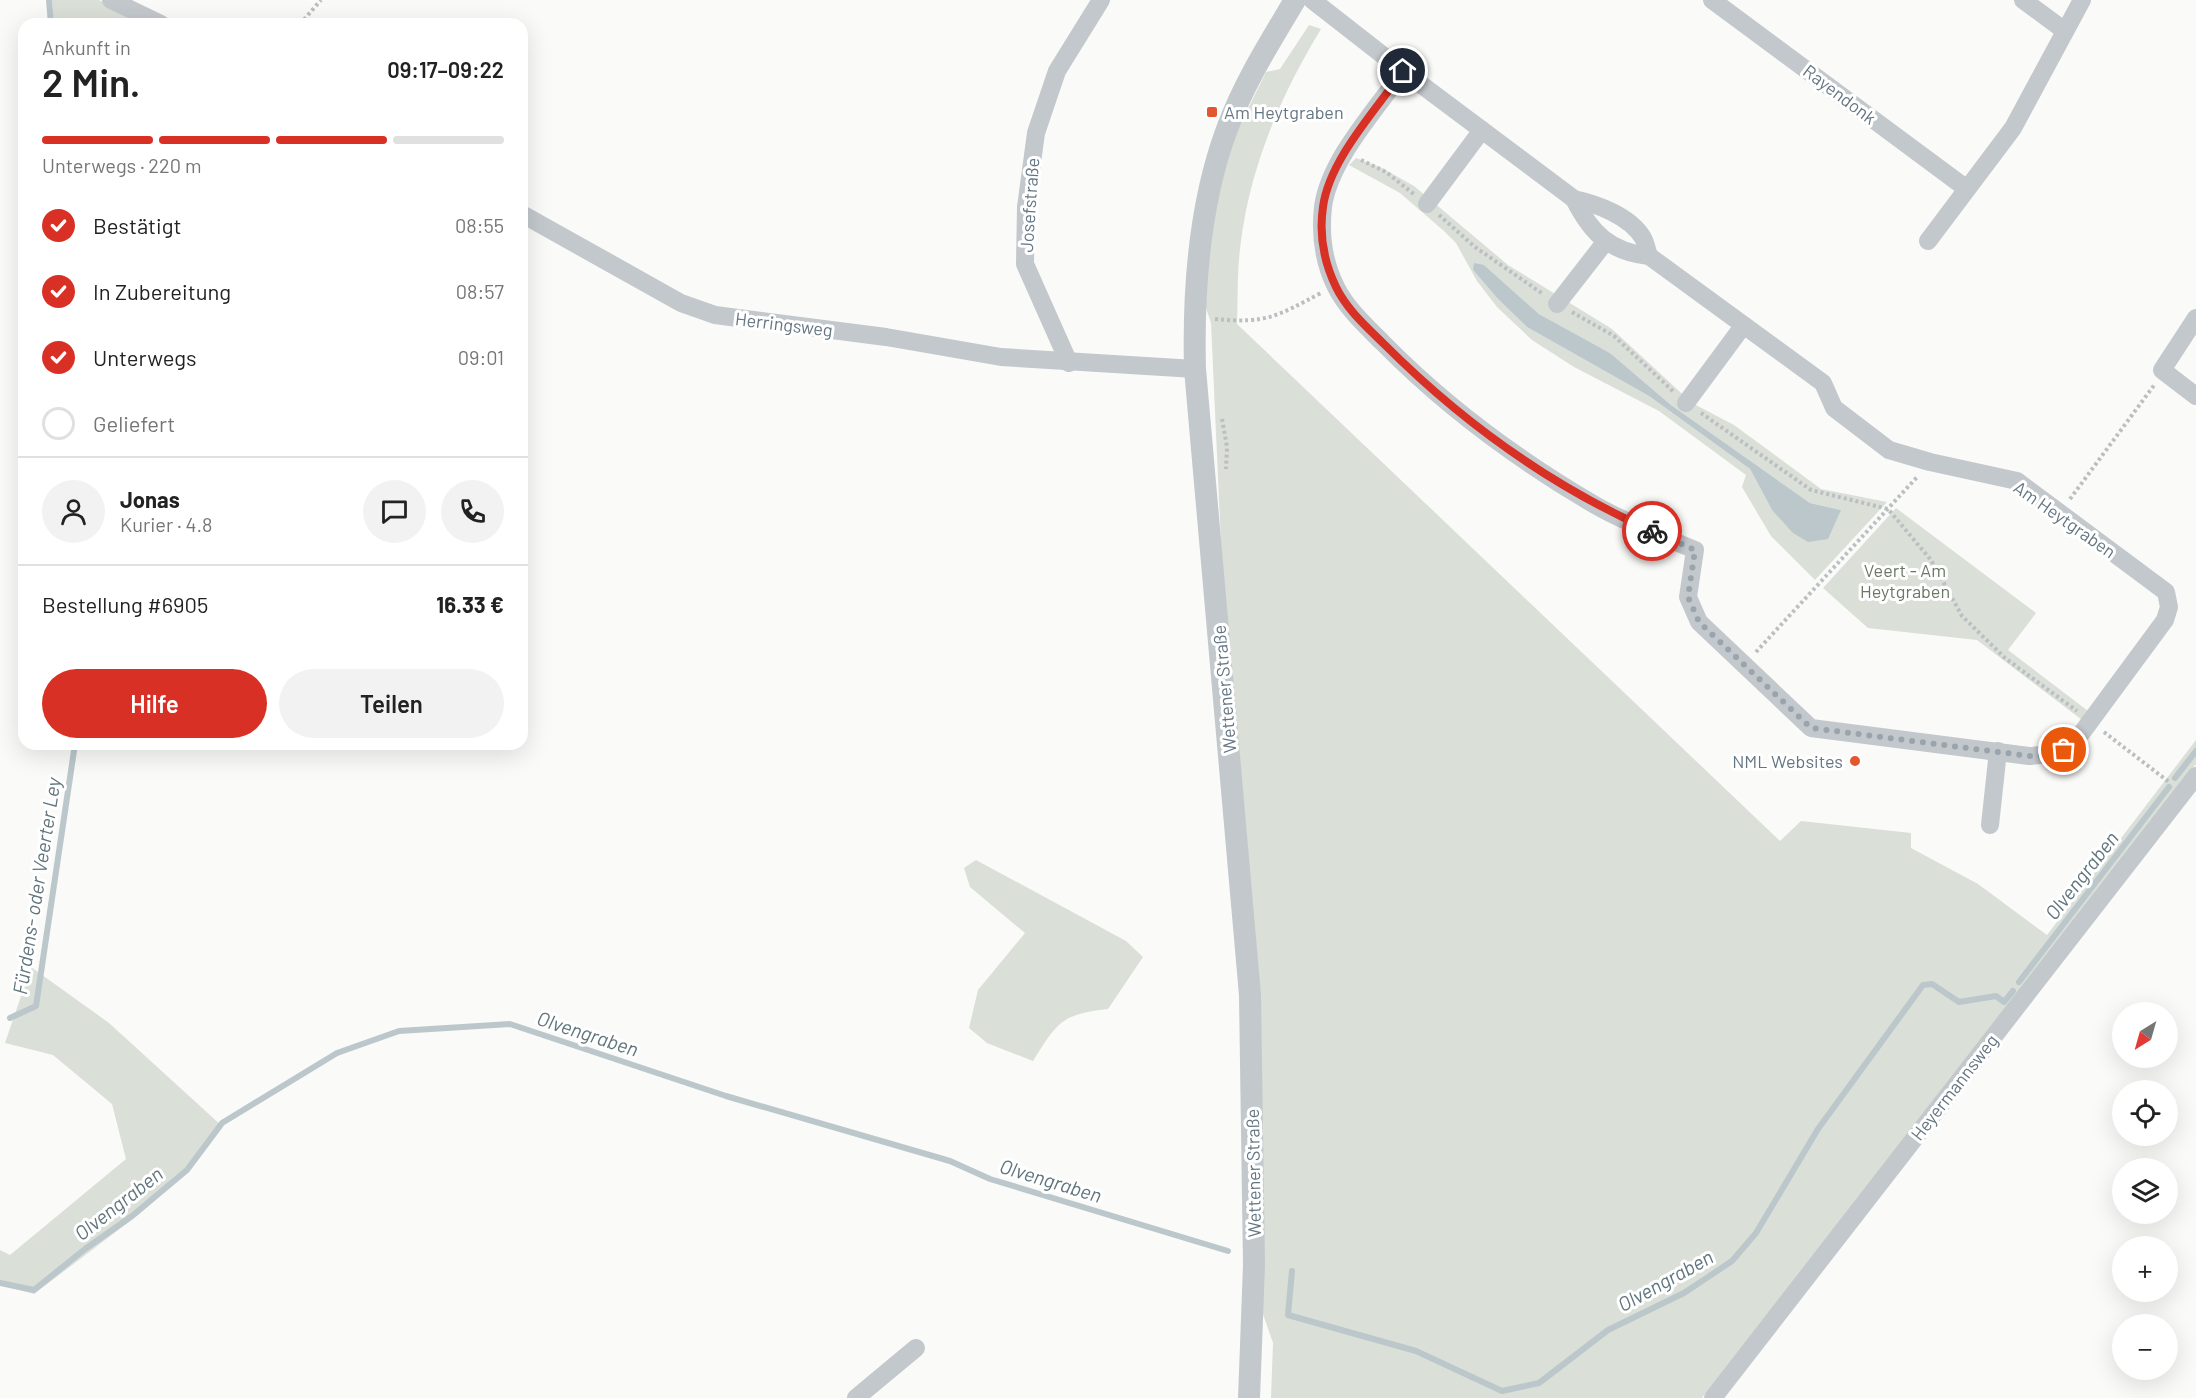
<!DOCTYPE html>
<html lang="de">
<meta charset="utf-8">
<style>
:root{--surface:#fff;--page:#f2f2f2;--text:#222;--muted:#767676;--line:#e0e0e0;--accent:#d93025}
body{margin:0;font-family:Barlow,sans-serif;background:var(--page);color:var(--text);height:100vh;display:flex;flex-direction:column;font-size:22px;white-space:nowrap}
*{box-sizing:border-box;margin:0}
p{font-size:20px;color:var(--muted)}
.icon{flex:none;width:33px;height:33px;fill:none;stroke:currentColor;stroke-width:2;stroke-linecap:round;stroke-linejoin:round}
.map{position:relative;flex:1;overflow:hidden}
.details{position:absolute;left:18px;top:18px;width:510px;height:732px;display:flex;flex-direction:column;background:var(--surface);border-radius:18px;box-shadow:0 6px 24px #0002}
.details>*{flex:none}
.needle{width:39px;rotate:217deg}
.tools{position:absolute;left:2112px;top:1002px;display:grid;gap:12px}
.tools a{display:grid;place-items:center;width:66px;height:66px;border-radius:50%;background:var(--surface);box-shadow:0 6px 24px #0002;font-size:30px}
.pin{position:absolute;display:grid;place-items:center;width:51px;height:51px;color:#fff;margin:-26px;border:3px solid #fff;border-radius:50%;box-shadow:0 2px 6px #0007}
.courier{position:absolute;display:grid;place-items:center;width:60px;height:60px;margin:-30px;border:4px solid #d93025;border-radius:50%;background:#fff;color:#222;box-shadow:0 2px 8px #0007}
.headline em{font-style:normal;font-weight:600}
.headline div{display:flex;flex-direction:column-reverse}
.headline{display:flex;align-items:center;justify-content:space-between;height:102px;padding:0 24px}
h1{font-size:39px;font-weight:600;line-height:45px}
.bar{display:grid;grid-template-columns:repeat(4,1fr);gap:9px 6px;align-content:center;height:72px;padding:0 24px}
.bar i{height:8px;border-radius:4px;background:var(--line)}
.bar .current{background:var(--accent)}
.bar p{grid-column:span 4}
.line{display:flex;align-items:center;gap:15px;padding:0 24px;border-top:2px solid var(--line)}
.line div{flex:1}
.round{display:grid;place-items:center;flex:none;width:63px;height:63px;border-radius:32px;background:var(--page)}
ol{padding:0 24px;list-style:none}
li{display:flex;align-items:center;gap:18px;height:66px}
li p{margin-inline-start:auto}
li .icon{padding:6px;border-radius:50%;background:var(--accent);color:#fff;stroke-width:4}
li:last-child{color:var(--muted)}
li i{width:33px;height:33px;border:3px solid var(--line);border-radius:50%}
.cta{display:flex;gap:12px;margin-top:auto;padding:12px 24px}
.cta a{flex:1;height:69px;border-radius:36px;background:var(--accent);color:#fff;font-size:24px;font-weight:600;line-height:69px;text-align:center}
.cta a+a{background:var(--page);color:var(--text)}
.map>svg:first-child{display:block}
</style>
<div class="map">
<svg width="2196" height="1398" viewBox="0 0 2196 1398">
<rect width="100%" height="100%" fill="#fafaf8"/>
<g fill="#dadfd7" fill-rule="evenodd">
<polygon points="52,0 99,0 149,24 54,24"/>
<path d="M 1309,25 L 1321,29 C 1281,95 1251,164 1241,241 C 1237,268 1238,297 1237,324 L 1780,841 L 1801,821 L 1911,833 L 1911,848 L 1978,884 L 2047,935 L 2196,740 L 2196,764 L 1702,1398 L 1271,1398 L 1273,1343 L 1246,1265 L 1243,1028 L 1211,323 L 1202,296 L 1217,198 L 1236,133 L 1266,72 L 1280,69 Z"/>
<path d="M 1356,158 L 1382,168 L 1414,186 L 1508,265 L 1612,329 L 1692,403 L 1734,425 L 1821,489 L 1887,502 L 1815,580 L 1771,536 L 1742,487 L 1746,475 L 1659,411 L 1574,367 L 1532,340 L 1497,307 L 1477,281 L 1456,243 L 1444,231 L 1400,193 L 1349,165 ZM 1484,265 L 1539,314 L 1610,353 L 1671,405 L 1810,503 L 1841,510 L 1772,510 L 1750,469 L 1649,396 L 1527,327 L 1498,299 L 1473,270 Z"/>
<polygon points="1896,508 2036,613 2008,650 2088,711 2082,720 1977,640 1868,628 1823,588"/>
<path d="M 976,860 L 1126,941 L 1143,957 L 1108,1009 C 1061,1014 1057,1023 1033,1061 L 987,1043 L 969,1028 L 978,990 L 1025,933 L 970,887 L 964,868 Z"/>
<polygon points="31,967 109,1023 223,1127 190,1170 138,1215 34,1294 0,1285 0,1250 10,1255 126,1159 112,1104 53,1055 5,1043"/>
</g>
<polygon fill="#bbc7cb" points="1474,263 1484,265 1539,314 1610,353 1671,405 1810,503 1841,510 1828,539 1808,542 1793,533 1772,510 1750,469 1649,396 1527,327 1498,299 1473,270"/>
<g fill="none" stroke-linecap="round" stroke-linejoin="round">
<g stroke="#bbc7cb" stroke-width="6">
<polyline points="49,0 51,24"/>
<polyline points="2175,778 2196,751"/>
<polyline points="2019,982 2169,787"/>
<polyline points="10,1018 36,1006 75,744"/>
<polyline points="1292,1271 1288,1315 1416,1351 1502,1391 1539,1383 1608,1330 1684,1293 1732,1261 1756,1233 1818,1129 1923,985 1932,984 1959,1002 1996,996 2004,1002 2013,991"/>
<polyline points="0,1283 34,1290 85,1249 132,1216 187,1170 222,1123 337,1053 399,1031 510,1024 726,1096 950,1161 990,1179 1228,1251"/>
</g>
<g stroke="#bbbfc2" stroke-width="4" stroke-dasharray="3 3" stroke-linecap="butt">
<polyline points="300,24 321,0"/>
<polyline points="1361,160 1386,172 1415,195"/>
<polyline points="1439,215 1475,247 1543,294"/>
<polyline points="1572,312 1614,336 1674,392"/>
<path d="M 1215,319 C 1267,324 1277,316 1321,293"/>
<polyline points="1701,413 1811,490 1888,509 1931,560 1962,616 2005,658 2077,711"/>
<polyline points="1222,419 1227,447 1226,469"/>
<polyline points="2070,499 2155,384"/>
<polyline points="1756,652 1918,476"/>
<polyline points="2104,732 2169,782"/>
</g>
<g stroke="#c3c8cc" stroke-width="18">
<polyline points="111,0 161,24"/>
<path d="M 1312,0 L 1403,71 C 1376,110 1329,160 1323,207 C 1320,234 1324,263 1336,287 C 1347,309 1366,326 1383,343 C 1445,406 1518,460 1595,505 C 1626,523 1662,536 1695,550 L 1688,597 L 1699,622 L 1811,728 L 2029,756 C 2047,755 2060,753 2075,742 L 2165,620 L 2169,607 L 2166,592 L 2017,481 L 1930,462 L 1889,450 L 1834,408 L 1823,383 L 1649,256 C 1610,252 1591,233 1574,199"/>
<polyline points="1712,0 1967,189"/>
<polyline points="2023,0 2065,31"/>
<path d="M 1403,71 L 1574,199 C 1597,204 1630,216 1643,238 C 1646,243 1647,251 1649,256"/>
<polyline points="1427,204 1482,130"/>
<polyline points="522,214 681,303 715,315 886,337 1001,357 1195,369"/>
<polyline points="1928,241 2013,128 2082,0"/>
<polyline points="1557,304 1606,241"/>
<polyline points="2196,318 2162,370 2196,396"/>
<polyline points="1069,363 1025,264 1026,207 1036,133 1057,71 1101,0"/>
<polyline points="1686,403 1743,326"/>
<polyline points="1990,825 1998,751"/>
<polyline points="856,1398 916,1348"/>
<polyline points="1713,1398 2196,776"/>
</g>
<path stroke="#c3c8cc" stroke-width="22" d="M 1249,1398 L 1254,1265 L 1250,995 L 1195,369 C 1193,290 1199,204 1227,129 C 1244,83 1270,42 1295,0"/>
</g>
<g fill="none" stroke-linecap="round" stroke-linejoin="round">
<polyline stroke="#99a4ac" stroke-width="6" stroke-dasharray="0 10.8" points="1652,531 1695,550 1688,597 1699,622 1811,728 2029,756 2048,755 2064,750"/>
<path stroke="#d93025" stroke-width="8" d="M 1403,71 C 1376,110 1329,160 1323,207 C 1319,234 1324,262 1336,287 C 1347,310 1368,328 1385,345 C 1462,422 1553,487 1652,531"/>
</g>
<g fill="#e4572e" stroke="#fff" stroke-width="2">
<rect x="1206" y="106" width="12" height="12" rx="3"/>
<circle cx="1855" cy="761" r="6"/>
</g>
<g text-anchor="middle" dominant-baseline="central" stroke-width="6" stroke-linejoin="round" paint-order="stroke">
<g font-size="18" fill="#657683" stroke="#fff">
<text transform="translate(1840 94) rotate(37)">Rayendonk</text>
<text transform="translate(1029 205) rotate(-86)">Josefstraße</text>
<text transform="translate(784 324) rotate(7)">Herringsweg</text>
<text transform="translate(2065 519) rotate(35)">Am Heytgraben</text>
<text transform="translate(1224 689) rotate(-95)">Wettener Straße</text>
<text transform="translate(1954 1087) rotate(-52)">Heyermannsweg</text>
<text transform="translate(1253 1173) rotate(-91)">Wettener Straße</text>
</g>
<g font-size="18" fill="#657683" stroke="#fff" text-anchor="start">
<text x="1224" y="112">Am Heytgraben</text>
<text x="1843" y="761" text-anchor="end">NML Websites</text>
</g>
<g font-size="18" fill="#687a64" stroke="#fff">
<text x="1905" y="570">Veert - Am<tspan x="1905" dy="21">Heytgraben</tspan></text>
</g>
<g font-size="20" font-style="italic" fill="#60757c" stroke="#fff">
<text transform="translate(2081 875) rotate(-52)">Olvengraben</text>
<text transform="translate(36 886) rotate(-81)">Fürdens- oder Veerter Ley</text>
<text transform="translate(588 1033) rotate(18)">Olvengraben</text>
<text transform="translate(1051 1180) rotate(17)">Olvengraben</text>
<text transform="translate(118 1203) rotate(-38)">Olvengraben</text>
<text transform="translate(1665 1280) rotate(-29)">Olvengraben</text>
</g>
</g>
</svg>
<div class="tools">
<a><svg class="needle" viewBox="-14 -14 28 28"><path d="M0-13l5 13h-10z" fill="#e53935"/><path d="M0 13l5-13h-10z" fill="#767676"/></svg></a>
<a><svg class="icon" aria-label="locate" viewBox="0 0 24 24"><circle cx="12" cy="12" r="6"/><path d="M12 2v4M12 18v4M2 12h4M18 12h4"/></svg></a>
<a><svg class="icon" aria-label="layers" viewBox="0 0 24 24"><path d="M12 4l9 5-9 5-9-5zM3 14l9 5 9-5"/></svg></a>
<a>+</a>
<a>−</a>
</div>
<div class="pin" style="left:2064px;top:750px;background:#ea580c"><svg class="icon" aria-label="bag" viewBox="0 0 24 24"><path d="M5 8h14l-1 12H6zM9 8a3 3 0 0 1 6 0"/></svg></div>
<div class="pin" style="left:1403px;top:71px;background:#1f2937"><svg class="icon" aria-label="home" viewBox="0 0 24 24"><path d="M3 11l9-7 9 7M6 9v11h12V9"/></svg></div>
<div class="courier" style="left:1652px;top:531px"><svg class="icon" aria-label="bike" viewBox="0 0 24 24"><circle cx="6" cy="16" r="4"/><circle cx="18" cy="16" r="4"/><path d="M6 16l4-8h5l3 8M10 8l3 8H6M13 5h3"/></svg></div>
<section class="details">
<div class="headline"><div><h1>2 Min.</h1><p>Ankunft in</p></div><em>09:17–09:22</em></div>
<div class="bar"><i class="current"></i><i class="current"></i><i class="current"></i><i></i><p>Unterwegs · 220 m</p></div>
<ol>
<li><svg class="icon" aria-label="check" viewBox="0 0 24 24"><path d="M5 12l5 5 9-10"/></svg>Bestätigt<p>08:55</p></li>
<li><svg class="icon" aria-label="check" viewBox="0 0 24 24"><path d="M5 12l5 5 9-10"/></svg>In Zubereitung<p>08:57</p></li>
<li><svg class="icon" aria-label="check" viewBox="0 0 24 24"><path d="M5 12l5 5 9-10"/></svg>Unterwegs<p>09:01</p></li>
<li><i></i>Geliefert</li>
</ol>
<div class="line" style="height:108px"><a class="round"><svg class="icon" aria-label="person" viewBox="0 0 24 24"><circle cx="12" cy="8" r="4"/><path d="M4 21q1-7 8-7t8 7"/></svg></a><div><b>Jonas</b><p>Kurier · 4.8</p></div><a class="round"><svg class="icon" aria-label="chat" viewBox="0 0 24 24"><path d="M4 5h16v11H9l-5 4z"/></svg></a><a class="round"><svg class="icon" aria-label="phone" viewBox="0 0 24 24"><path d="M5 4h4l2 5-3 2q2 4 5 5l2-3 5 2v4C11 20 4 13 5 4z"/></svg></a></div>
<div class="line" style="height:78px"><div>Bestellung #6905</div><b>16.33 €</b></div>
<div class="cta"><a>Hilfe</a><a>Teilen</a></div>
</section>
</div>
